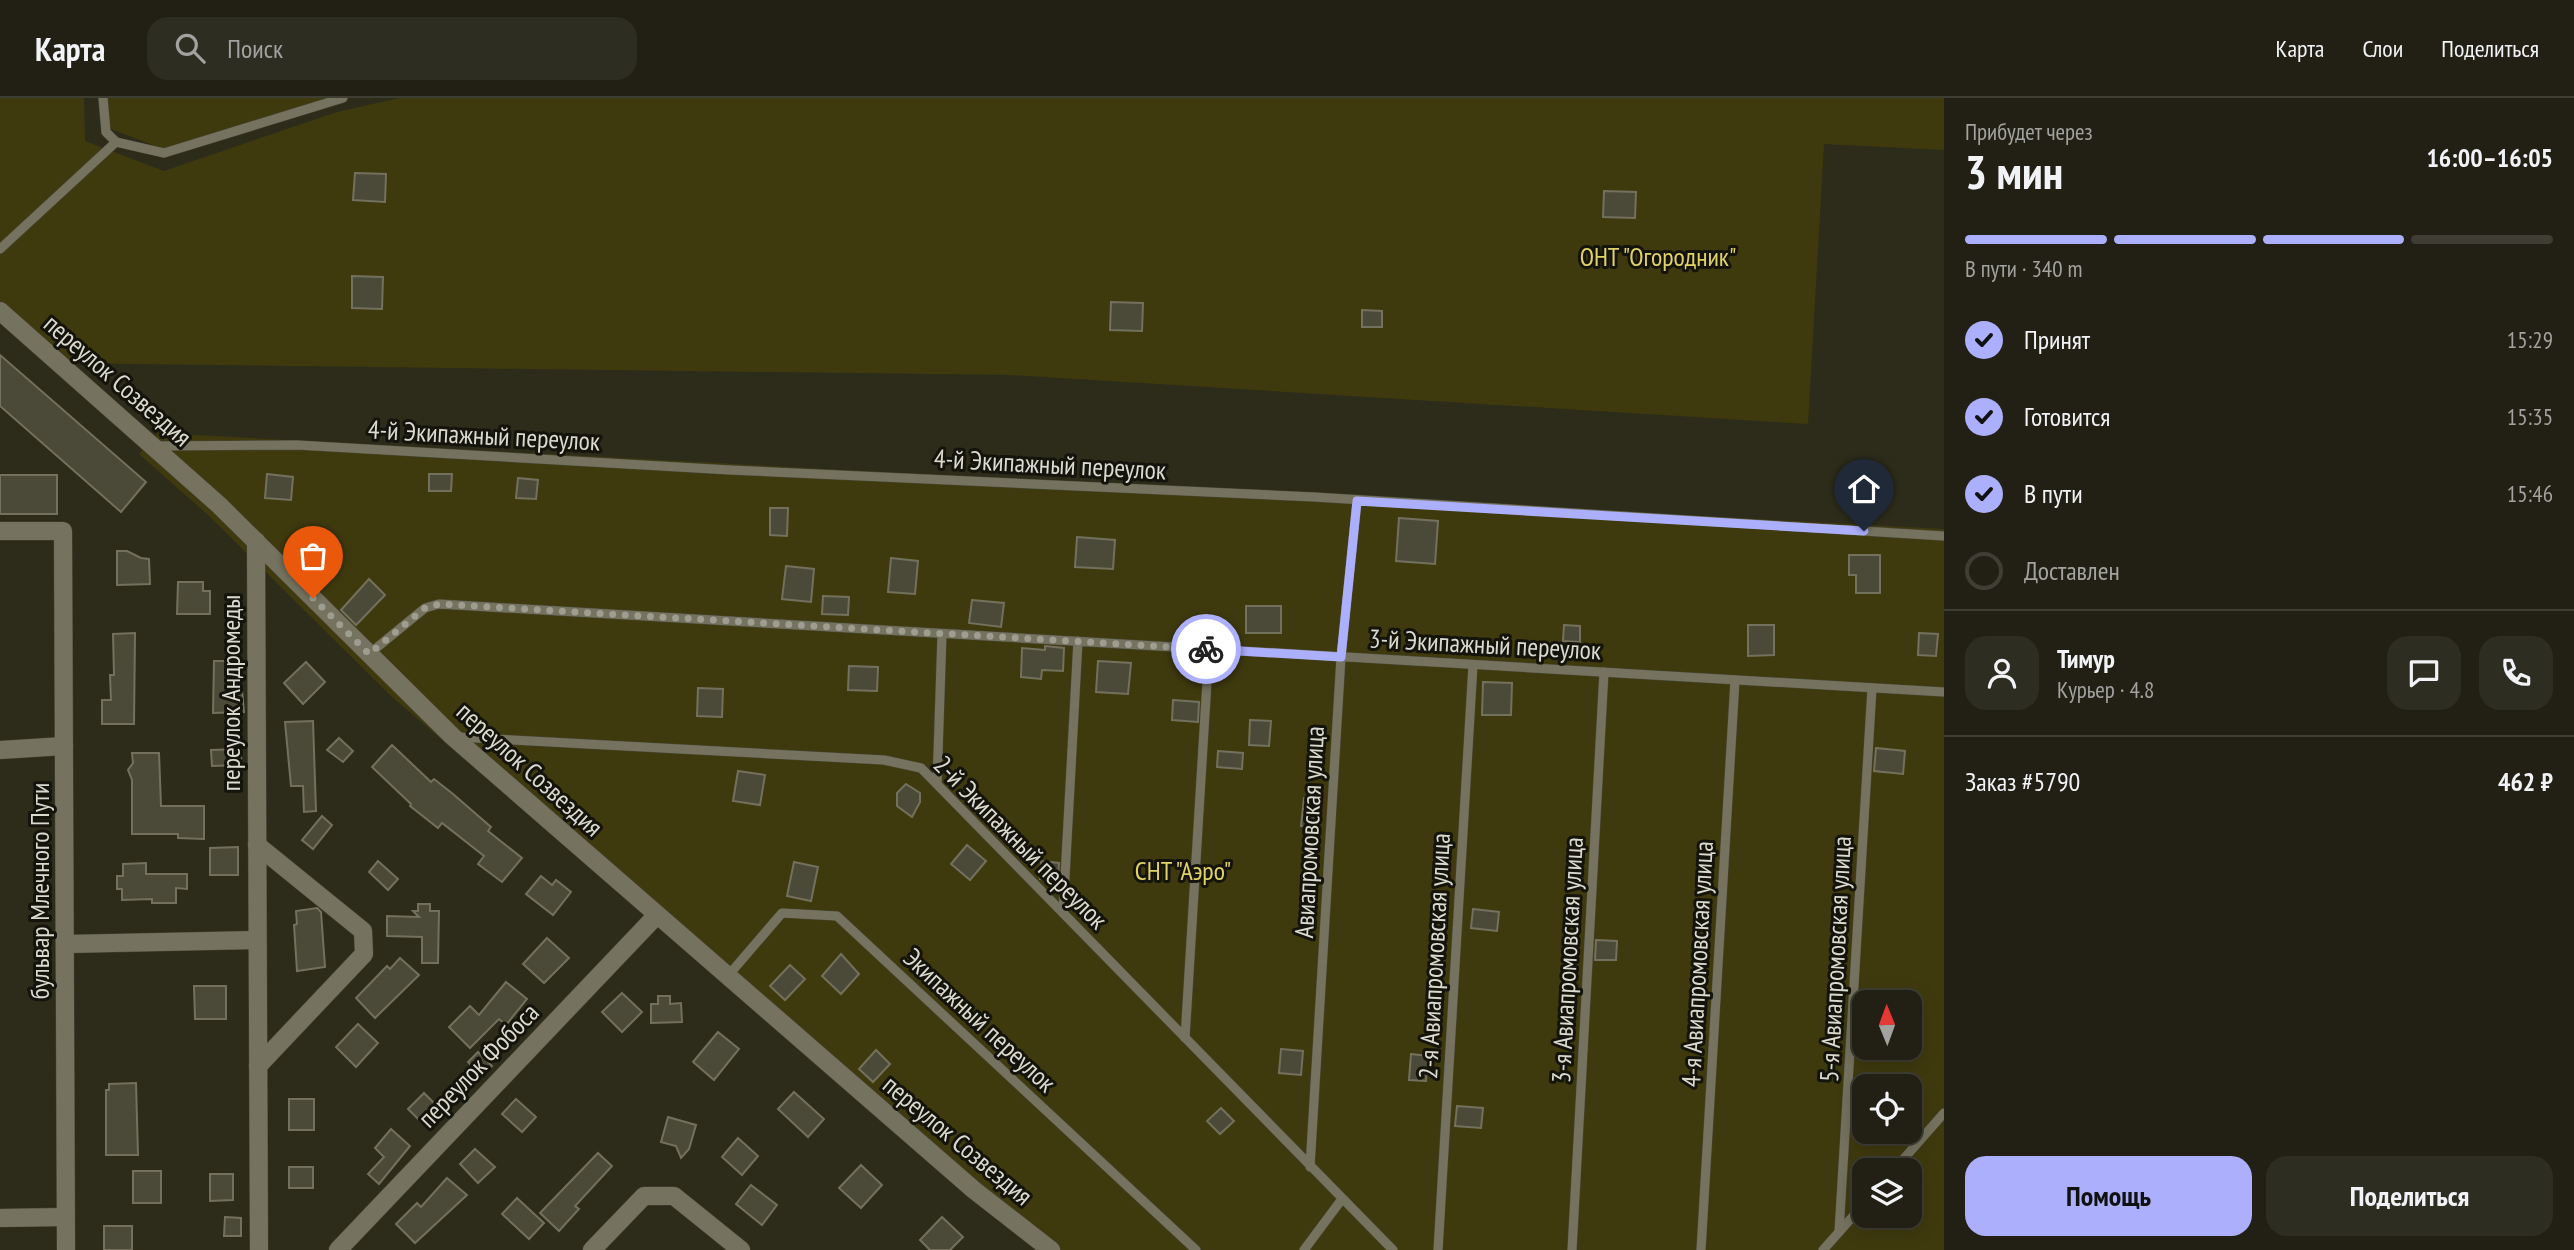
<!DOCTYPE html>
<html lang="ru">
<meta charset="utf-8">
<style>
:root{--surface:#222014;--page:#2e2d22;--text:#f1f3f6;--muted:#a2a3a0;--line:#3f3e34;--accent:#acaffb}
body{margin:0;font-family:"PT Sans Narrow",sans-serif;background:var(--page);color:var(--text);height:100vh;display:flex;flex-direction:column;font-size:26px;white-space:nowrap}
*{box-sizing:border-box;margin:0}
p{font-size:23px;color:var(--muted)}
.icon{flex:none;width:38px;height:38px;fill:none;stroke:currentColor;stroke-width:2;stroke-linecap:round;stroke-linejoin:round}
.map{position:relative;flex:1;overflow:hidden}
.panel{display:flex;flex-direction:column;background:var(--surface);width:630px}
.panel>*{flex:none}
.needle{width:46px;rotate:359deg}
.buttons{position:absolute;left:1852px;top:892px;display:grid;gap:14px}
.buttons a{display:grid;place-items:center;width:70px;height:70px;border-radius:14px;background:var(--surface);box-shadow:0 4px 18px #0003,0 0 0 2px var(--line);font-size:35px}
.pin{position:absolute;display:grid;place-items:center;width:60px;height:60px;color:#fff;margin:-72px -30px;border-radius:50% 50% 50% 0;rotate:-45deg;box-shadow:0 0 7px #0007}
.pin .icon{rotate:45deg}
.courier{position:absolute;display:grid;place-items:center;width:70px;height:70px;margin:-35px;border:5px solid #acaffb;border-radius:50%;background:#fff;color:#222;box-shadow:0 2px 9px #0007}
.overview em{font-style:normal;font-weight:600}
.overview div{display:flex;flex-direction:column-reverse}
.overview{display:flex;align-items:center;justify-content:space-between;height:119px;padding:0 21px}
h1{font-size:46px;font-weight:600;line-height:52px}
.bar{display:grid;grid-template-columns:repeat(4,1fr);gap:10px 7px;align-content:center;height:84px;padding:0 21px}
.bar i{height:9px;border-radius:5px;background:var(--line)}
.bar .current{background:var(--accent)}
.bar p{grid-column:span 4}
.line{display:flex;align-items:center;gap:18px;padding:0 21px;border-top:2px solid var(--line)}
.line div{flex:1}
.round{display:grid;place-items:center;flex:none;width:74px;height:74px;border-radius:21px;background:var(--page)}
ol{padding:0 21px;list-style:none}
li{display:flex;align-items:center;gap:21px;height:77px}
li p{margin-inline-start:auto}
li .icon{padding:7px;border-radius:50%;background:var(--accent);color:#111;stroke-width:4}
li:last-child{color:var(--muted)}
li i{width:38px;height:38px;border:4px solid var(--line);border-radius:50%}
.primary-button{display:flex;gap:14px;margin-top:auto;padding:14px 21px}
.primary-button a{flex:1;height:80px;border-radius:21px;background:var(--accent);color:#111;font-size:28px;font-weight:600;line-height:80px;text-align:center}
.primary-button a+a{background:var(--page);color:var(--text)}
header{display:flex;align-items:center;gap:42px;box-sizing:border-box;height:98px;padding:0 35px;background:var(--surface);border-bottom:2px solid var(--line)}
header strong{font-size:33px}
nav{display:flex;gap:38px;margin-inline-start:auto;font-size:24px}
.search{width:490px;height:63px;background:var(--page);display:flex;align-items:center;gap:18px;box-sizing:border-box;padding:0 24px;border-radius:21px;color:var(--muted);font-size:26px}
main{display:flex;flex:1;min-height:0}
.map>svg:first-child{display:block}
</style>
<header>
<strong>Карта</strong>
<div class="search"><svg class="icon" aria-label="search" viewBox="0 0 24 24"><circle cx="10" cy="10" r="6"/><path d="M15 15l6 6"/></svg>Поиск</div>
<nav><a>Карта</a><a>Слои</a><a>Поделиться</a></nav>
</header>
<main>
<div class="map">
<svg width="1944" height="1152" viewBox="0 0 1944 1152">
<rect width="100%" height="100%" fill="#2d2b1a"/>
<g fill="#3f3a0e" fill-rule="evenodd">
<polygon points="0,0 84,0 85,43 164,73 337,14 399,0 1944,0 1944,52 1824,46 1808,326 1011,277 62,265 0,212"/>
<polygon points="106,0 332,0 166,52 106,29"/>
<path d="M 158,335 L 1944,431 L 1944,1152 L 1036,1152 L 391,598 L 207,416 L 139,356 ZM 1864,905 L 1909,905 L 1909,950 L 1864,950 ZM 1864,989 L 1909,989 L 1909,1034 L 1864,1034 ZM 1864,1073 L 1909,1073 L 1909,1118 L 1864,1118 Z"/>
</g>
<g fill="#4b4937" stroke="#73715d" stroke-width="2">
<polygon points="355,75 386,76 385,104 353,102"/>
<polygon points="1604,93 1636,94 1635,120 1603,119"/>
<polygon points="352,178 383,179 382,211 352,210"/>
<polygon points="1111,204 1143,205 1142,233 1110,232"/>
<polygon points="1362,212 1382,213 1382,229 1362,229"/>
<polygon points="0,257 146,384 121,414 0,308"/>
<polygon points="267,376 293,379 291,402 265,400"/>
<polygon points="429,376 452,376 451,393 429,393"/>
<rect x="0" y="377" width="57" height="39"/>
<polygon points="518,380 538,382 536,401 516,400"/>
<polygon points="770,410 788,410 787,438 770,437"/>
<polygon points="1399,420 1438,423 1435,466 1396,463"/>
<polygon points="1077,439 1115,442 1113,471 1075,469"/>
<polygon points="117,453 127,453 141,460 149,461 150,486 117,487"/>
<polygon points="1849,457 1880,457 1880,495 1856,495 1856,477 1849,477"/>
<polygon points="891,460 918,463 915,496 888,494"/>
<polygon points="786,468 814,471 811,504 782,501"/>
<polygon points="369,481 385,497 356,527 341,512"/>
<polygon points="178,484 203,484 203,493 210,493 210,516 177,516"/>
<polygon points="823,498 849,499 848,517 822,516"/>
<polygon points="972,502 1004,505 1001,529 969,525"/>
<rect x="1246" y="508" width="35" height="27"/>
<polygon points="1564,527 1580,528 1580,544 1563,543"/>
<polygon points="1748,527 1774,527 1774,557 1748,558"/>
<polygon points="135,535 134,626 102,626 102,602 111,602 110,577 114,577 113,536"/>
<polygon points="1919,535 1938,536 1936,558 1918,557"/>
<polygon points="1045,548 1064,550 1063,573 1042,572 1041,581 1021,579 1022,550 1045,552"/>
<polygon points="214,563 231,563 231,570 240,570 244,614 213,615"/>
<polygon points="1098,563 1131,565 1128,596 1096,594"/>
<polygon points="306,564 325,584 303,606 284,585"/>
<polygon points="849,568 878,569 877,593 848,592"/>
<polygon points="1483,584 1512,585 1511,617 1482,617"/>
<polygon points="698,590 723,591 722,619 697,618"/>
<polygon points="1173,602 1199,604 1198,624 1172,622"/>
<polygon points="1250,622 1271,623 1269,648 1249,647"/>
<polygon points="313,623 316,713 304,714 303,688 291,688 285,624"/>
<polygon points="339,640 353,653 343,664 327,652"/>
<polygon points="392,647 431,684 434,681 453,696 491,729 488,733 522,760 502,784 478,766 484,758 442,725 438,730 410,708 411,706 372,669"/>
<polygon points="1876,650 1905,653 1903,676 1874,673"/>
<polygon points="241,651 241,667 212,668 211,652"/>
<polygon points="1218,653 1243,655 1242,671 1217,669"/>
<polygon points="132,655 159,655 161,708 204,708 204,741 178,740 178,736 132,736 132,682 128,672 133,665"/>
<polygon points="738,673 765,677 760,707 733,703"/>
<polygon points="906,686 920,695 920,704 912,719 897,708 897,695"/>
<polygon points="1304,700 1316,701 1315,729 1301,728"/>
<polygon points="322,718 332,727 313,751 302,742"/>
<polygon points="967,747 986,763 970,782 951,766"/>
<polygon points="238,749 238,777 210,777 210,750"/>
<polygon points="378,763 398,781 388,792 369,774"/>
<polygon points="1041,763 1059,765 1058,782 1040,781"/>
<polygon points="794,764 818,769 811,803 787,798"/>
<polygon points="146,765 146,776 187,776 187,791 176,790 176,805 152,805 152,801 122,802 122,791 117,791 117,778 123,778 123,766"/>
<polygon points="541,778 552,787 556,782 571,794 553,817 526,796"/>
<polygon points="418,806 430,806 430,813 439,813 438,865 422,865 422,839 387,838 387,818 419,819 413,813 418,813"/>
<polygon points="317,810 321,814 325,869 297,873 294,827 297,826 296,813"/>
<polygon points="1473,811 1499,814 1497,833 1471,830"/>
<polygon points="547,840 569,860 544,885 523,866"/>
<polygon points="1596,842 1617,843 1616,862 1595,862"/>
<polygon points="841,856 859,876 841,896 822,878"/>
<polygon points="400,860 419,877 375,920 356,900 387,868 390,871"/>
<polygon points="790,867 805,881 785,902 770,888"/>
<polygon points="506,884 527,901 506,927 499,921 470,950 449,929 470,908 479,917"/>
<polygon points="194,888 226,888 226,921 195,921"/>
<polygon points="622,895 642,914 622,934 602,914"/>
<polygon points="658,898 670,898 670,906 681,905 682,924 651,925 651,906 658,906"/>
<polygon points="358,926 378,945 356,969 336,949"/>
<polygon points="718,934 739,951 714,982 693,964"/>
<polygon points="1281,951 1303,953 1301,977 1279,975"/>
<polygon points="876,952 890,966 873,984 859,971"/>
<polygon points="478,954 492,968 481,978 468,964"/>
<polygon points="1411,956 1428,958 1426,983 1409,982"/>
<polygon points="136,985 138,1057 106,1057 106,992 109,992 109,986"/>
<polygon points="794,994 824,1021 808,1039 778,1011"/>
<polygon points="424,995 438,1009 421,1024 408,1011"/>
<rect x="289" y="1001" width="25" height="31"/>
<polygon points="516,1001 536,1019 522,1034 502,1016"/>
<polygon points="1457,1008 1483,1010 1481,1030 1455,1028"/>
<polygon points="1221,1010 1234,1023 1220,1036 1207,1023"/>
<polygon points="668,1019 696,1027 689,1051 681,1060 676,1048 661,1044"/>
<polygon points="391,1031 410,1048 379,1086 368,1076 384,1059 375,1050"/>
<polygon points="738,1040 758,1058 742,1077 722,1059"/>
<polygon points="475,1051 495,1069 478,1085 460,1066"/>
<polygon points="598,1055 612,1068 575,1108 579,1111 559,1133 540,1115"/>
<polygon points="861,1067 882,1087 861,1110 839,1090"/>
<rect x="289" y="1069" width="24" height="21"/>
<rect x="133" y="1073" width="28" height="32"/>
<polygon points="210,1076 233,1076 233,1102 210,1103"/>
<polygon points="447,1080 467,1097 415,1145 396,1126 417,1105 421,1109"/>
<polygon points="751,1087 777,1107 762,1127 736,1106"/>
<polygon points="517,1100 544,1125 529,1141 502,1116"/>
<polygon points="225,1119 241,1120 241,1138 224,1138"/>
<polygon points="942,1119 963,1139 950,1152 930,1152 920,1142"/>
<rect x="104" y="1128" width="28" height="24"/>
</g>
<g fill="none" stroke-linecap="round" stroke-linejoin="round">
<g stroke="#494739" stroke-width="10">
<g id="lane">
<polyline points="103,0 106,34 116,44"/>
<polyline points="0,151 116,44 164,55 343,0"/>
<polyline points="156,348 297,347 730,372 1314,399 1944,438"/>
<polyline points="369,556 425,510 439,506 1944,594"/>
<polyline points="457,639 884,662 921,670 1393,1152"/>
<polyline points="937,686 942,536"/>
<polyline points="1063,815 1078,543"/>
<polyline points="727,879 782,815 837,818 1196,1152"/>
<polyline points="1185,940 1209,551"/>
<polyline points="1310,1069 1341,559 1357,403"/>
<polyline points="1893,1073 1944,1015"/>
<polyline points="1839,1134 1872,590"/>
<polyline points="1304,1152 1342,1101"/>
<polyline points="1438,1152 1473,567"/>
<polyline points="1572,1152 1604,574"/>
<polyline points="1701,1152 1735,582"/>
<polyline points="1823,1152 1864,1106"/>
</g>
</g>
<g stroke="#494739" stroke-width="19">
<g id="street">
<polyline points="0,213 219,407 452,638 974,1092 1051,1152"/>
<polyline points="0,433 63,433 66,1152"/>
<polyline points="256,443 259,1152"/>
<polyline points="0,652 64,648"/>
<polyline points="257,747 363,833 364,856 258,968"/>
<polyline points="66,846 257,842"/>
<polyline points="0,1120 65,1119"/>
<polyline points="338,1152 656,818"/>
<polyline points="592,1152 644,1098 674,1098 741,1152"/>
</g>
</g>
<use href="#lane" stroke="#75735f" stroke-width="9"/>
<use href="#street" stroke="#75735f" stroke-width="18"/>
</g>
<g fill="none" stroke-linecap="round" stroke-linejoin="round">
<polyline stroke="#9e9d90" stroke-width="7" stroke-dasharray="0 12.6" points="313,500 369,556 425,510 439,506 1206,551"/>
<polyline stroke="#acaffb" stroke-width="9" points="1206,551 1341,559 1357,403 1864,433"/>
</g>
<g text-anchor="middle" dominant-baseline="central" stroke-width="6" stroke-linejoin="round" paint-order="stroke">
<g font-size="26" fill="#e1d366" stroke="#14130c">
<text x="1658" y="158">ОНТ "Огородник"</text>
<text x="1183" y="772">СНТ "Аэро"</text>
</g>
<g font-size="26" fill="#dbdacf" stroke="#14130c">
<text transform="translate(118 282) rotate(41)">переулок Созвездия</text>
<text transform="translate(484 337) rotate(3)">4-й Экипажный переулок</text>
<text transform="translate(1050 366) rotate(3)">4-й Экипажный переулок</text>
<text transform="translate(1485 546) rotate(3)">3-й Экипажный переулок</text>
<text transform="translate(230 595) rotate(-90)">переулок Андромеды</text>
<text transform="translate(530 671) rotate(42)">переулок Созвездия</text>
<text transform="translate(1309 734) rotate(-87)">Авиапромовская улица</text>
<text transform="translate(1021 744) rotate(45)">2-й Экипажный переулок</text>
<text transform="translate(39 793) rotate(-90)">бульвар Млечного Пути</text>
<text transform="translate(1434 858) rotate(-87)">2-я Авиапромовская улица</text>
<text transform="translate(1835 861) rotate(-87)">5-я Авиапромовская улица</text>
<text transform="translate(1567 862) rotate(-87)">3-я Авиапромовская улица</text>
<text transform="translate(1697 866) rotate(-87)">4-я Авиапромовская улица</text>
<text transform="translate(980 922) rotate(43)">Экипажный переулок</text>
<text transform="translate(478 967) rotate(-46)">переулок Фобоса</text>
<text transform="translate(958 1042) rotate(40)">переулок Созвездия</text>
</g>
</g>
</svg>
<div class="buttons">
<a><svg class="needle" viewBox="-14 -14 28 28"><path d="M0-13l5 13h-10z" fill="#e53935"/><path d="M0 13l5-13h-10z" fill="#a2a3a0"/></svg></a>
<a><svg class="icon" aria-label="locate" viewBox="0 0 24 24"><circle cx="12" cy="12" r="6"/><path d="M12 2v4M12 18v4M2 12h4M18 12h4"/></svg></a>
<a><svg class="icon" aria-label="layers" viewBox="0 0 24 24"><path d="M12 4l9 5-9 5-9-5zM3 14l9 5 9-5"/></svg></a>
</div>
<div class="pin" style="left:313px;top:500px;background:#ea580c"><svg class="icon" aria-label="bag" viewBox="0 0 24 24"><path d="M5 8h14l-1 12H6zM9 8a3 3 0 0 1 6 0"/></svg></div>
<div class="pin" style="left:1864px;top:433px;background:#1f2937"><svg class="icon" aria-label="home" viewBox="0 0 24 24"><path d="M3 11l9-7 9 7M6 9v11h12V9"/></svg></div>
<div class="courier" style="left:1206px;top:551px"><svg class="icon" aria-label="bike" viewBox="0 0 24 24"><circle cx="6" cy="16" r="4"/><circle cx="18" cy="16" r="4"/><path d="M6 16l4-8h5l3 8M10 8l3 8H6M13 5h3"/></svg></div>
</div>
<section class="panel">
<div class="overview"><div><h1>3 мин</h1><p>Прибудет через</p></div><em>16:00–16:05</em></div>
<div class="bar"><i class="current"></i><i class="current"></i><i class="current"></i><i></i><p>В пути · 340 m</p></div>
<ol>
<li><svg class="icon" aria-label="check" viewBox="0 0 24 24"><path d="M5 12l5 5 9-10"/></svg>Принят<p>15:29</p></li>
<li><svg class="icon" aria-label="check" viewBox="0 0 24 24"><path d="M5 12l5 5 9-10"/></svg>Готовится<p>15:35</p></li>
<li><svg class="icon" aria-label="check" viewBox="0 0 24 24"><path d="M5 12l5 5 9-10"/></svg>В пути<p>15:46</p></li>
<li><i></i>Доставлен</li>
</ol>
<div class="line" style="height:126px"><a class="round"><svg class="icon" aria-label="person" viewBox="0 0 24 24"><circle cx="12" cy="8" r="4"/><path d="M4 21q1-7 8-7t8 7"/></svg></a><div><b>Тимур</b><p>Курьер · 4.8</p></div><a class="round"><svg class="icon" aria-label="chat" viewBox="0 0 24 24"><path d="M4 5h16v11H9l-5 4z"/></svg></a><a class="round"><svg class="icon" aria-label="phone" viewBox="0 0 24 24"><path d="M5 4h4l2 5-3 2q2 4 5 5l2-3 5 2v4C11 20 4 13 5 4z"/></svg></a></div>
<div class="line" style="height:91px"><div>Заказ #5790</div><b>462 ₽</b></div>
<div class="primary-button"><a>Помощь</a><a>Поделиться</a></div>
</section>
</main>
